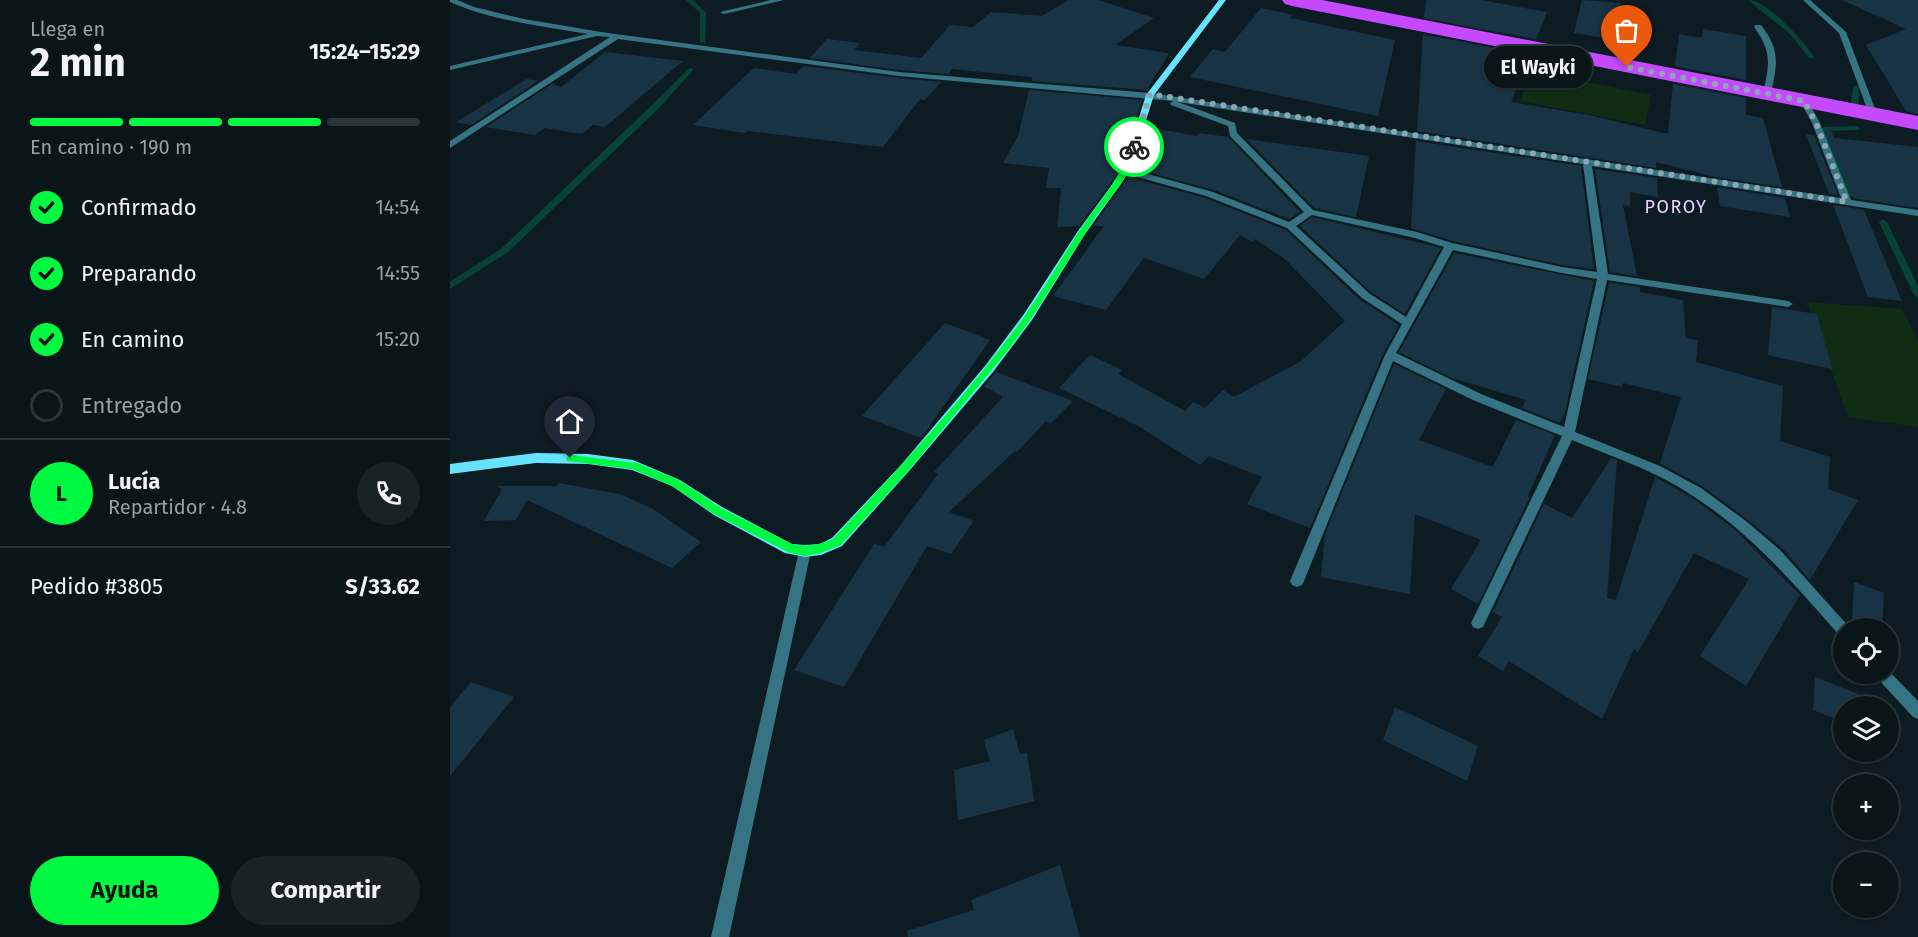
<!DOCTYPE html>
<html lang="es">
<meta charset="utf-8">
<style>
:root{--surface:#0a151a;--page:#182227;--text:#f1f3f6;--muted:#999fa2;--line:#2a3439;--accent:#00fa41}
body{margin:0;font-family:"Fira Sans",sans-serif;background:var(--page);color:var(--text);height:100vh;display:flex;flex-direction:column;font-size:22px;white-space:nowrap}
*{box-sizing:border-box;margin:0}
p{font-size:20px;color:var(--muted)}
.icon{flex:none;width:33px;height:33px;fill:none;stroke:currentColor;stroke-width:2;stroke-linecap:round;stroke-linejoin:round}
.map{position:relative;flex:1;overflow:hidden}
.drawer{display:flex;flex-direction:column;background:var(--surface);width:450px}
.drawer>*{flex:none}
.buttons{position:absolute;left:1383px;top:618px;display:grid;gap:12px}
.buttons a{display:grid;place-items:center;width:66px;height:66px;border-radius:50%;background:var(--surface);box-shadow:0 2px 4px #0004,0 0 0 2px var(--line);font-size:30px}
.pin{position:absolute;display:grid;place-items:center;width:51px;height:51px;color:#fff;margin:-62px -26px;border-radius:50% 50% 50% 0;rotate:-45deg;box-shadow:0 0 6px #0007}
.pin .icon{rotate:45deg}
.courier{position:absolute;display:grid;place-items:center;width:60px;height:60px;margin:-30px;border:4px solid #00fa41;border-radius:50%;background:#fff;color:#222;box-shadow:0 2px 8px #0007}
.bubble{position:absolute;height:42px;border-radius:21px;background:var(--surface);box-shadow:0 2px 4px #0004,0 0 0 2px var(--line);font-size:20px;font-weight:700;line-height:42px;text-align:center}
.head em{font-style:normal;font-weight:700}
.head div{display:flex;flex-direction:column-reverse}
.head{display:flex;align-items:center;justify-content:space-between;height:102px;padding:0 30px}
h1{font-size:39px;font-weight:700;line-height:45px}
.bar{display:grid;grid-template-columns:repeat(4,1fr);gap:9px 6px;align-content:center;height:72px;padding:0 30px}
.bar i{height:8px;border-radius:4px;background:var(--line)}
.bar .on{background:var(--accent)}
.bar p{grid-column:span 4}
.line{display:flex;align-items:center;gap:15px;padding:0 30px;border-top:2px solid var(--line)}
.line div{flex:1}
.round{display:grid;place-items:center;flex:none;width:63px;height:63px;border-radius:32px;background:var(--page)}
ol{padding:0 30px;list-style:none}
li{display:flex;align-items:center;gap:18px;height:66px}
li p{margin-inline-start:auto}
li .icon{padding:6px;border-radius:50%;background:var(--accent);color:#111;stroke-width:4}
li:last-child{color:var(--muted)}
li i{width:33px;height:33px;border:3px solid var(--line);border-radius:50%}
.primary-button{display:flex;gap:12px;margin-top:auto;padding:12px 30px}
.primary-button a{flex:1;height:69px;border-radius:36px;background:var(--accent);color:#111;font-size:24px;font-weight:700;line-height:69px;text-align:center}
.primary-button a+a{background:var(--page);color:var(--text)}
main{display:flex;flex:1;min-height:0}
.map>svg:first-child{display:block}
</style>
<main>
<section class="drawer">
<div class="head"><div><h1>2 min</h1><p>Llega en</p></div><em>15:24–15:29</em></div>
<div class="bar"><i class="on"></i><i class="on"></i><i class="on"></i><i></i><p>En camino · 190 m</p></div>
<ol>
<li><svg class="icon" aria-label="check" viewBox="0 0 24 24"><path d="M5 12l5 5 9-10"/></svg>Confirmado<p>14:54</p></li>
<li><svg class="icon" aria-label="check" viewBox="0 0 24 24"><path d="M5 12l5 5 9-10"/></svg>Preparando<p>14:55</p></li>
<li><svg class="icon" aria-label="check" viewBox="0 0 24 24"><path d="M5 12l5 5 9-10"/></svg>En camino<p>15:20</p></li>
<li><i></i>Entregado</li>
</ol>
<div class="line" style="height:108px"><b class="round" style="background:var(--accent);color:#111">L</b><div><b>Lucía</b><p>Repartidor · 4.8</p></div><a class="round"><svg class="icon" aria-label="phone" viewBox="0 0 24 24"><path d="M5 4h4l2 5-3 2q2 4 5 5l2-3 5 2v4C11 20 4 13 5 4z"/></svg></a></div>
<div class="line" style="height:78px"><div>Pedido #3805</div><b>S/33.62</b></div>
<div class="primary-button"><a>Ayuda</a><a>Compartir</a></div>
</section>
<div class="map">
<svg width="1468" height="937" viewBox="0 0 1468 937">
<rect width="100%" height="100%" fill="#0d1c23"/>
<g fill="#102d13">
<polygon points="1081,71 1201,95 1195,125 1070,101"/>
<polygon points="1357,302 1452,309 1468,341 1468,427 1398,417"/>
</g>
<g fill="none" stroke-linecap="round" stroke-linejoin="round">
<g fill="#084135" fill-rule="evenodd">
<polygon points="236,0 243,0 256,13 255,43 250,42 250,13"/>
<path d="M 1298,0 C 1317,0 1354,41 1364,57 L 1363,58 L 1359,58 L 1340,34 Z"/>
<polygon points="239,68 244,69 209,108 58,252 0,289 0,282 52,248 203,104"/>
<polygon points="1406,85 1409,87 1409,103 1405,105 1401,103 1403,87"/>
<polygon points="1406,126 1410,128 1409,130 1379,131 1404,195 1400,197 1396,195 1371,129 1375,127"/>
<polygon points="1433,219 1437,222 1468,286 1468,298 1464,295 1429,222"/>
</g>
</g>
<g fill="#183444">
<polygon points="619,0 648,0 704,18 665,45 719,53 697,90 582,81 582,77 502,69 498,74 449,70 360,58 377,39 410,43 404,50 471,58 500,25 523,27 541,12 592,16"/>
<polygon points="976,0 1030,0 1097,12 1086,39 974,18"/>
<polygon points="1132,0 1171,3 1163,39 1124,33"/>
<polygon points="1392,0 1468,0 1468,114 1456,111 1416,45 1456,29"/>
<polygon points="811,8 843,15 840,18 945,40 928,116 740,77 763,49 775,52"/>
<polygon points="1253,29 1296,36 1296,80 1225,66 1229,34 1252,38"/>
<polygon points="973,34 1080,55 1061,102 1139,115 1213,133 1218,133 1223,84 1296,98 1296,115 1313,118 1332,187 1265,177 1206,162 1206,168 967,131"/>
<polygon points="155,52 233,61 155,127 143,125 132,134 95,128 85,135 36,127 102,84 111,87"/>
<polygon points="353,66 449,78 491,82 475,100 470,99 433,147 297,131 295,133 243,125 304,68 346,74"/>
<polygon points="77,79 88,81 21,125 6,122"/>
<polygon points="579,90 692,100 670,170 629,226 607,227 611,188 596,188 599,168 553,163 568,136"/>
<polygon points="696,127 747,136 749,133 778,137 850,212 839,219 764,190 683,168"/>
<polygon points="1380,128 1384,138 1468,147 1468,208 1403,198 1375,130"/>
<polygon points="1356,134 1364,135 1388,195 1379,194"/>
<polygon points="797,139 919,156 906,217 864,208"/>
<polygon points="966,141 1131,166 1144,269 1112,265 1003,241 961,228"/>
<polygon points="1145,169 1207,178 1208,197 1180,192 1180,206 1173,205 1187,276 1160,272"/>
<polygon points="679,177 755,198 836,230 910,300 949,325 933,354 860,528 797,504 812,477 759,456 750,465 688,426 609,388 640,355 672,370 668,374 735,411 743,402 755,408 773,390 784,397 851,361 895,321 835,259 805,239 802,242 790,235 754,279 694,258 656,310 603,296 654,226 643,226"/>
<polygon points="1267,187 1335,198 1340,217 1270,206"/>
<polygon points="1383,205 1414,210 1452,301 1418,297"/>
<polygon points="862,217 991,248 955,314 921,292 850,226"/>
<polygon points="1004,253 1144,281 1115,412 1110,423 1072,408 1076,400 1002,378 949,352"/>
<polygon points="1159,283 1190,287 1190,292 1233,300 1236,338 1248,340 1246,362 1333,386 1330,441 1380,457 1378,489 1408,500 1360,580 1332,548 1297,519 1252,486 1210,463 1231,397 1173,383 1172,387 1138,379"/>
<polygon points="1322,307 1367,314 1382,369 1318,355"/>
<polygon points="495,323 540,340 471,438 412,416"/>
<polygon points="944,364 996,389 969,440 1043,467 1066,420 1105,435 1078,496 1080,497 1028,604 1001,589 1031,540 965,514 960,594 871,577 875,534"/>
<polygon points="546,372 623,401 600,424 596,421 567,452 565,451 499,512 524,521 501,554 477,546 394,687 344,670 424,544 434,547 488,474 484,472 553,397 534,386"/>
<polygon points="1161,458 1167,460 1157,598 1166,600 1205,477 1242,498 1283,528 1350,595 1296,686 1250,656 1299,579 1244,553 1188,652 1184,649 1152,719 1059,661 1053,671 1028,656 1052,617 1043,612 1094,504 1122,518"/>
<polygon points="108,483 170,494 203,509 251,542 222,568 77,500 66,520 34,521 52,489 46,486 107,486"/>
<polygon points="1404,582 1434,593 1432,628 1423,628 1402,620"/>
<polygon points="1365,677 1446,709 1446,742 1438,739 1438,706 1394,706 1394,722 1363,710"/>
<polygon points="21,682 64,697 0,776 0,707"/>
<polygon points="945,707 1028,746 1017,781 933,740"/>
<polygon points="563,729 570,754 577,753 584,801 508,820 504,770 540,761 534,740"/>
<polygon points="610,865 630,937 458,937 457,931 524,910 521,900"/>
</g>
<g fill="none" stroke-linecap="round" stroke-linejoin="round">
<g fill="#367483" fill-rule="evenodd">
<polygon points="1353,0 1360,0 1396,32 1427,114 1426,116 1419,114 1389,33"/>
<path d="M 1305,25 L 1311,25 C 1331,51 1327,64 1321,94 L 1317,96 L 1313,94 C 1319,65 1323,53 1304,27 Z"/>
<polygon points="355,545 360,547 361,551 279,937 261,937 349,551 350,547"/>
</g>
<g fill="#367483" fill-rule="evenodd">
<path d="M 0,0 L 7,0 L 24,7 L 74,19 L 151,32 L 449,72 L 700,93 L 1391,198 L 1362,123 L 1350,101 L 1357,99 L 1370,123 L 1401,200 L 1468,210 L 1468,216 L 1142,166 L 1158,274 L 1338,301 L 1343,304 L 1338,307 L 1157,280 L 1125,432 L 1210,466 L 1251,488 L 1296,521 L 1330,550 L 1400,628 L 1394,628 L 1394,637 L 1389,635 C 1343,583 1302,534 1243,496 C 1206,471 1163,457 1122,440 L 1033,627 L 1028,629 L 1023,627 L 1021,623 L 1023,619 L 1112,436 L 1023,400 L 943,361 L 854,581 L 852,585 L 847,587 L 842,585 L 840,581 L 935,355 L 952,324 L 912,298 L 837,228 L 756,196 L 673,173 L 673,169 L 676,168 L 763,192 L 839,222 L 854,212 L 780,136 L 778,126 L 721,105 L 720,103 L 723,101 L 449,76 L 168,39 L 0,148 L 0,141 L 160,37 L 147,36 L 0,70 L 0,66 L 138,34 C 92,26 43,21 0,2 ZM 728,102 L 1133,164 L 1147,272 L 1112,267 L 1002,243 L 967,232 L 863,210 L 787,133 L 785,123 ZM 862,215 L 965,238 L 994,247 L 956,317 L 920,294 L 846,226 ZM 1003,250 L 1112,273 L 1147,279 L 1114,427 L 1031,394 L 946,353 Z"/>
<polygon points="321,0 334,0 274,14 270,12"/>
<polygon points="1438,670 1468,701 1468,719 1463,717 1428,679 1426,674 1438,674"/>
</g>
<polygon fill="#66e3ff" fill-rule="evenodd" points="769,0 776,0 704,95 680,171 635,234 582,320 543,372 459,471 392,546 371,555 355,557 335,553 264,515 222,486 182,470 138,464 86,463 0,474 0,464 86,453 138,454 183,460 230,480 272,507 342,544 355,545 370,544 382,538 451,465 535,366 574,314 628,231 672,171 696,95"/>
<polygon fill="#c54aff" fill-rule="evenodd" points="832,0 872,0 1468,116 1468,130 842,6 835,4"/>
</g>
<path fill="#00fa41" d="M 684,145 L 687,147 L 679,171 L 669,187 L 647,215 L 581,319 L 555,354 L 459,470 L 391,545 L 371,553 L 355,556 L 340,553 L 264,514 L 222,486 L 182,469 L 117,461 L 116,458 L 120,455 L 187,463 L 229,480 L 271,508 L 342,544 C 358,547 369,545 383,539 C 449,468 517,396 574,317 C 592,291 609,263 626,236 C 646,205 668,184 680,147 Z"/>
<g fill="none" stroke-linecap="round" stroke-linejoin="round">
<polyline stroke="#8ba7b2" stroke-width="6" stroke-dasharray="0 10.8" points="684,147 700,94 1397,202 1366,123 1354,101 1177,67"/>
</g>
<g text-anchor="middle" dominant-baseline="central" stroke-width="4.5" stroke-linejoin="round" paint-order="stroke">
<g font-size="18" letter-spacing="1.5" fill="#e9d1ff" stroke="#0d1c23">
<text x="1226" y="207">POROY</text>
</g>
</g>
</svg>
<div class="buttons">
<a><svg class="icon" aria-label="locate" viewBox="0 0 24 24"><circle cx="12" cy="12" r="6"/><path d="M12 2v4M12 18v4M2 12h4M18 12h4"/></svg></a>
<a><svg class="icon" aria-label="layers" viewBox="0 0 24 24"><path d="M12 4l9 5-9 5-9-5zM3 14l9 5 9-5"/></svg></a>
<a>+</a>
<a>−</a>
</div>
<div class="pin" style="left:1177px;top:67px;background:#ea580c"><svg class="icon" aria-label="bag" viewBox="0 0 24 24"><path d="M5 8h14l-1 12H6zM9 8a3 3 0 0 1 6 0"/></svg></div>
<div class="pin" style="left:120px;top:458px;background:#1f2937"><svg class="icon" aria-label="home" viewBox="0 0 24 24"><path d="M3 11l9-7 9 7M6 9v11h12V9"/></svg></div>
<div class="courier" style="left:684px;top:147px"><svg class="icon" aria-label="bike" viewBox="0 0 24 24"><circle cx="6" cy="16" r="4"/><circle cx="18" cy="16" r="4"/><path d="M6 16l4-8h5l3 8M10 8l3 8H6M13 5h3"/></svg></div>
<div class="bubble" style="left:1034px;top:46px;width:108px">El Wayki</div>
</div>
</main>
